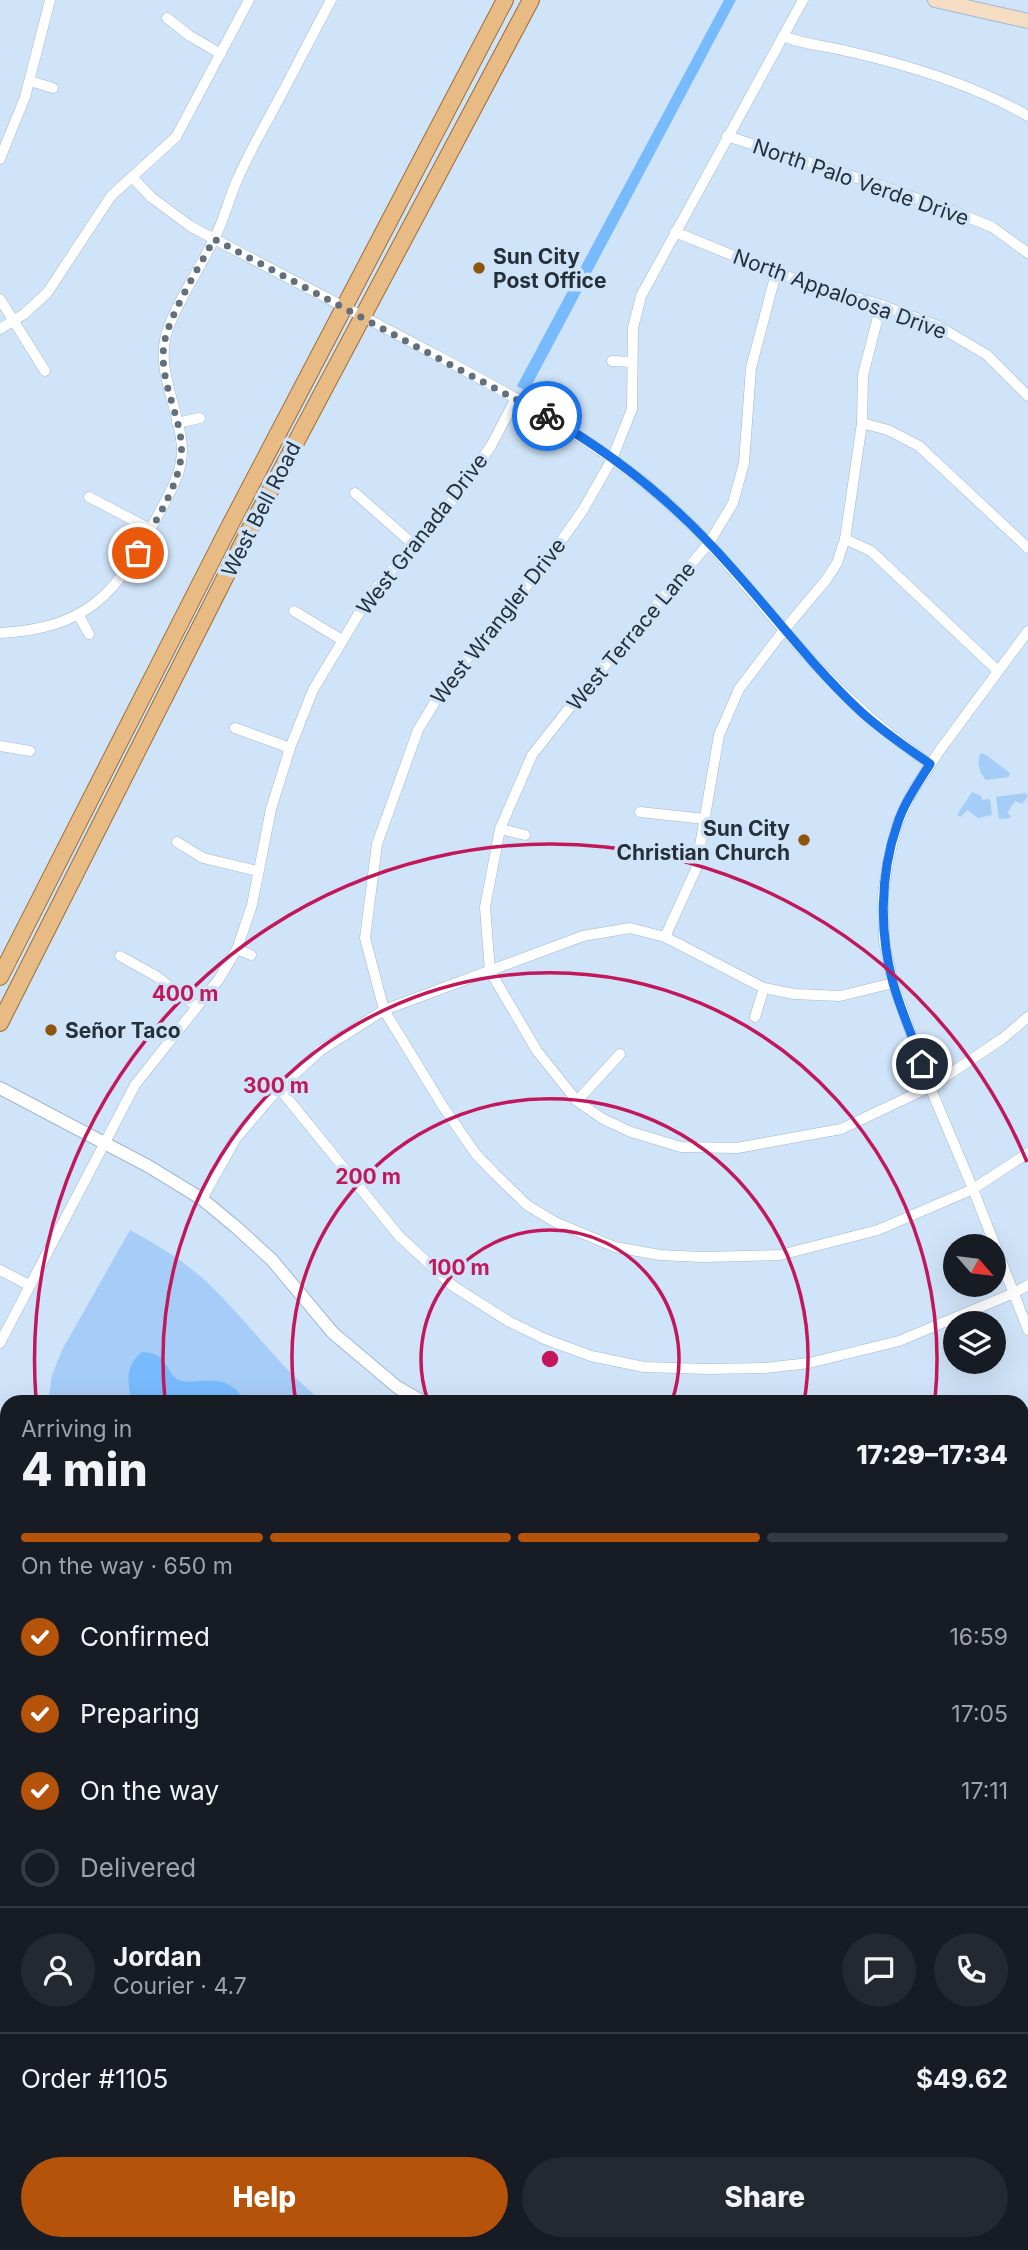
<!DOCTYPE html>
<meta charset="utf-8">
<style>
:root{--surface:#171b24;--page:#242831;--text:#f1f3f6;--muted:#9ea1a6;--line:#363941;--accent:#b45309}
body{margin:0;font-family:Inter,sans-serif;background:var(--page);color:var(--text);height:100vh;display:flex;flex-direction:column;font-size:26px;white-space:nowrap}
*{box-sizing:border-box;margin:0}
p{font-size:23px;color:var(--muted)}
.icon{flex:none;width:38px;height:38px;fill:none;stroke:currentColor;stroke-width:2;stroke-linecap:round;stroke-linejoin:round}
.map{position:relative;flex:1;overflow:hidden}
.sheet{position:absolute;left:0px;top:1395px;width:1029px;height:856px;display:flex;flex-direction:column;background:var(--surface);border-radius:21px 21px 0 0;box-shadow:0 7px 28px #0002}
.sheet>*{flex:none}
.needle{width:46px;rotate:118deg}
.tools{position:absolute;left:943px;top:1234px;display:grid;gap:14px}
.tools a{display:grid;place-items:center;width:63px;height:63px;border-radius:50%;background:var(--surface);box-shadow:0 7px 28px #0002;font-size:35px}
.pin{position:absolute;display:grid;place-items:center;width:60px;height:60px;color:#fff;margin:-30px;border:4px solid #fff;border-radius:50%;box-shadow:0 2px 7px #0007}
.courier{position:absolute;display:grid;place-items:center;width:70px;height:70px;margin:-35px;border:5px solid #1a73e8;border-radius:50%;background:#fff;color:#222;box-shadow:0 2px 9px #0007}
.summary em{font-style:normal;font-weight:800}
.summary div{display:flex;flex-direction:column-reverse}
.summary{display:flex;align-items:center;justify-content:space-between;height:119px;padding:0 21px}
h1{font-size:46px;font-weight:800;line-height:52px}
.bar{display:grid;grid-template-columns:repeat(4,1fr);gap:10px 7px;align-content:center;height:84px;padding:0 21px}
.bar i{height:9px;border-radius:5px;background:var(--line)}
.bar .current{background:var(--accent)}
.bar p{grid-column:span 4}
.line{display:flex;align-items:center;gap:18px;padding:0 21px;border-top:2px solid var(--line)}
.line div{flex:1}
.round{display:grid;place-items:center;flex:none;width:74px;height:74px;border-radius:37px;background:var(--page)}
ol{padding:0 21px;list-style:none}
li{display:flex;align-items:center;gap:21px;height:77px}
li p{margin-inline-start:auto}
li .icon{padding:7px;border-radius:50%;background:var(--accent);color:#fff;stroke-width:4}
li:last-child{color:var(--muted)}
li i{width:38px;height:38px;border:4px solid var(--line);border-radius:50%}
.action{display:flex;gap:14px;margin-top:auto;padding:14px 21px}
.action a{flex:1;height:80px;border-radius:42px;background:var(--accent);color:#fff;font-size:28px;font-weight:800;line-height:80px;text-align:center}
.action a+a{background:var(--page);color:var(--text)}
.map>svg:first-child{display:block}
</style>
<div class="map">
<svg width="1028" height="2250" viewBox="0 0 1028 2250">
<rect width="100%" height="100%" fill="#d0e4f9"/>
<g fill="#a6cdf7">
<path d="M 981,753 L 986,755 L 1010,773 L 1009,777 L 986,780 C 979,773 976,762 981,753 Z"/>
<polygon points="972,792 981,796 982,800 990,799 992,815 978,818 967,810 961,817 957,815"/>
<polygon points="1026,793 1028,796 1022,804 1015,801 1007,813 1011,816 1010,818 999,819 996,797"/>
<path d="M 130,1230 C 159,1246 186,1262 210,1285 C 249,1323 280,1368 323,1402 L 48,1402 L 52,1375 L 62,1350 Z"/>
<polygon points="1028,1477 1028,1691 1022,1693 1022,1480"/>
<polygon points="0,2236 7,2237 7,2244 37,2244 61,2250 0,2250"/>
</g>
<g fill="#78bafe">
<polygon points="724,0 736,0 528,392 517,386"/>
<path d="M 142,1352 C 172,1353 163,1374 181,1381 C 186,1382 193,1382 198,1381 C 223,1380 230,1381 247,1402 L 132,1402 C 127,1382 125,1366 142,1352 Z"/>
<polygon points="1028,1575 1028,1643 1022,1643 1022,1578"/>
</g>
<g fill="none" stroke-linecap="round" stroke-linejoin="round">
<g stroke="#a0b8d2" stroke-width="11">
<g id="minor">
<polyline points="803,0 641,296 633,328 632,409 612,459 583,510 544,565 444,687 418,730 377,844 365,938 384,1010 442,1105 475,1153 495,1174 527,1205 555,1222 615,1247 660,1255 702,1257 780,1255 878,1230 973,1189 1028,1153"/>
<polyline points="167,18 190,36 221,54"/>
<path d="M 783,36 C 805,45 828,46 851,52 C 912,66 974,85 1028,116"/>
<polyline points="30,81 53,88"/>
<polyline points="727,136 876,184 960,214 992,227 1028,253"/>
<polyline points="0,159 25,97 50,0"/>
<path d="M 132,177 L 151,197 L 190,226 C 272,270 355,312 438,356 C 513,396 586,435 653,490 C 702,530 741,581 783,629 C 829,681 872,724 930,764"/>
<polyline points="675,232 776,273 881,305 938,326 987,355 1028,396"/>
<polyline points="776,273 751,368 744,463 733,503 709,543 578,697 532,755 500,829 485,907 490,971 537,1051 577,1101 603,1119 631,1132 681,1147 737,1148 841,1129 930,1087 1002,1039 1028,1017"/>
<polyline points="0,299 45,371"/>
<polyline points="0,329 24,314 47,293 111,196 176,137 249,0"/>
<polyline points="612,361 632,362"/>
<polyline points="177,423 200,418"/>
<polyline points="862,423 888,430 919,446 1028,548"/>
<polyline points="355,493 414,545"/>
<polyline points="89,497 150,529"/>
<polyline points="845,539 871,551 998,671"/>
<polyline points="294,611 342,640"/>
<polyline points="78,614 89,634"/>
<polyline points="1028,631 940,750 911,794 897,825 889,857 883,894 884,941 893,983 930,1087 973,1189 1028,1330"/>
<path d="M 0,633 C 89,628 117,593 156,519 C 167,497 182,476 182,450 C 181,408 152,369 169,326 C 181,295 201,267 215,237 C 225,218 229,197 238,178 C 248,155 260,134 272,112 C 292,75 311,37 331,0"/>
<polyline points="235,728 290,748"/>
<polyline points="0,746 30,751"/>
<polyline points="640,812 705,819"/>
<polyline points="500,829 525,835"/>
<polyline points="177,842 203,858 258,871"/>
<polyline points="665,937 696,869 719,735 739,689 784,630 826,580 837,563 845,539 862,423 863,375 881,305"/>
<polyline points="237,949 251,955"/>
<polyline points="120,956 156,976 197,1007"/>
<polyline points="755,1017 764,988"/>
<polyline points="279,1088 399,1236 453,1286 508,1321 545,1339 591,1356 644,1367 707,1369 765,1368 809,1363 899,1341 1014,1293 1028,1285"/>
<polyline points="577,1101 620,1054"/>
<polyline points="202,1199 236,1138 279,1088 321,1050 384,1010 583,936 630,928 665,937 764,988 794,994 840,996 893,983"/>
<polyline points="0,1270 29,1285"/>
<polyline points="0,1343 135,1085 219,979 237,949 252,905 271,809 290,748 313,690 370,595 451,502 491,446 516,398"/>
<polyline points="0,1485 7,1507"/>
<polyline points="1022,1757 1028,1755"/>
<polyline points="1022,1871 1028,1870"/>
<polyline points="1022,1988 1028,1986"/>
<polyline points="0,2053 7,2057"/>
<polyline points="0,2099 7,2085"/>
<polyline points="0,2114 7,2114"/>
<polyline points="115,2250 119,2244"/>
<polyline points="391,2250 394,2244"/>
<polyline points="508,2250 511,2244"/>
<polyline points="639,2250 641,2244"/>
<polyline points="749,2250 751,2244"/>
<polyline points="857,2250 860,2244"/>
<polyline points="965,2250 968,2244"/>
</g>
</g>
<g stroke="#a0b8d2" stroke-width="14">
<g id="tertiary">
<polyline points="0,1088 148,1166 202,1199 237,1228 272,1260 333,1333 397,1387 423,1402"/>
<polyline points="1022,1416 1028,1414"/>
</g>
</g>
<g stroke="#a0b8d2" stroke-width="16">
<g id="secondary">
<polyline points="935,0 1028,21"/>
<polyline points="0,2223 7,2224"/>
<polyline points="86,2244 100,2250"/>
</g>
</g>
<g stroke="#9c6c35" stroke-width="18">
<g id="primary">
<polyline points="0,977 228,529 505,0"/>
<polyline points="0,1023 245,538 531,0"/>
</g>
</g>
<use href="#minor" stroke="#fff" stroke-width="10"/>
<use href="#tertiary" stroke="#fff" stroke-width="12"/>
<use href="#secondary" stroke="#f4ddc2" stroke-width="14"/>
<use href="#primary" stroke="#e9bb84" stroke-width="16"/>
</g>
<g fill="none" stroke-linecap="round" stroke-linejoin="round">
<path stroke="#626f7d" stroke-width="7" stroke-dasharray="0 12.6" d="M 138,553 C 155,520 186,478 181,440 C 177,409 159,377 164,345 C 168,316 200,266 214,239 L 547,416"/>
<path stroke="#1a73e8" stroke-width="9" d="M 547,416 C 606,450 662,493 709,543 C 761,597 804,658 858,709 C 880,730 906,747 930,764 C 918,783 904,803 897,825 C 880,875 879,932 893,983 C 901,1011 913,1037 922,1064"/>
</g>
<g fill="none" stroke="#c2185b" stroke-width="3.5">
<path d="M428 1401A129 129 0 1 1 672 1401"/>
<path d="M296 1402A258 258 0 1 1 804 1402"/>
<path d="M165 1399A387 387 0 1 1 935 1399"/>
<path d="M36 1399A516 516 0 0 1 1027 1162"/>
</g>
<g fill="#8d560c" stroke="#d0e4f9" stroke-width="2.5">
<circle cx="479" cy="268" r="7"/>
<circle cx="804" cy="840" r="7"/>
<circle cx="51" cy="1030" r="7"/>
</g>
<g text-anchor="middle" dominant-baseline="central" stroke-width="7" stroke-linejoin="round" paint-order="stroke">
<g font-size="21" fill="#26303a" stroke="#d0e4f9">
<text transform="translate(861 182) rotate(19)">North Palo Verde Drive</text>
<text transform="translate(840 294) rotate(20)">North Appaloosa Drive</text>
<text transform="translate(261 509) rotate(-63)">West Bell Road</text>
<text transform="translate(422 534) rotate(-52)">West Granada Drive</text>
<text transform="translate(498 621) rotate(-52)">West Wrangler Drive</text>
<text transform="translate(631 636) rotate(-50)">West Terrace Lane</text>
</g>
<g font-size="21" font-weight="bold" fill="#26303a" stroke="#d0e4f9" text-anchor="start">
<text x="493" y="256">Sun City<tspan x="493" dy="24">Post Office</tspan></text>
<text x="790" y="828" text-anchor="end">Sun City<tspan x="790" dy="24">Christian Church</tspan></text>
<text x="65" y="1030">Señor Taco</text>
</g>
</g>
<circle cx="550" cy="1359" r="10" fill="#c2185b" stroke="#d0e4f9" stroke-width="3.5"/>
<g font-size="21" text-anchor="middle" font-weight="bold" fill="#c2185b" stroke="#d0e4f9" stroke-width="7" stroke-linejoin="round" paint-order="stroke">
<text x="185" y="1001">400 m</text>
<text x="276" y="1093">300 m</text>
<text x="368" y="1184">200 m</text>
<text x="459" y="1275">100 m</text>
</g>
</svg>
<div class="tools">
<a><svg class="needle" viewBox="-14 -14 28 28"><path d="M0-13l5 13h-10z" fill="#e53935"/><path d="M0 13l5-13h-10z" fill="#9ea1a6"/></svg></a>
<a><svg class="icon" aria-label="layers" viewBox="0 0 24 24"><path d="M12 4l9 5-9 5-9-5zM3 14l9 5 9-5"/></svg></a>
</div>
<div class="pin" style="left:138px;top:553px;background:#ea580c"><svg class="icon" aria-label="bag" viewBox="0 0 24 24"><path d="M5 8h14l-1 12H6zM9 8a3 3 0 0 1 6 0"/></svg></div>
<div class="pin" style="left:922px;top:1064px;background:#1f2937"><svg class="icon" aria-label="home" viewBox="0 0 24 24"><path d="M3 11l9-7 9 7M6 9v11h12V9"/></svg></div>
<div class="courier" style="left:547px;top:416px"><svg class="icon" aria-label="bike" viewBox="0 0 24 24"><circle cx="6" cy="16" r="4"/><circle cx="18" cy="16" r="4"/><path d="M6 16l4-8h5l3 8M10 8l3 8H6M13 5h3"/></svg></div>
<section class="sheet">
<div class="summary"><div><h1>4 min</h1><p>Arriving in</p></div><em>17:29–17:34</em></div>
<div class="bar"><i class="current"></i><i class="current"></i><i class="current"></i><i></i><p>On the way · 650 m</p></div>
<ol>
<li><svg class="icon" aria-label="check" viewBox="0 0 24 24"><path d="M5 12l5 5 9-10"/></svg>Confirmed<p>16:59</p></li>
<li><svg class="icon" aria-label="check" viewBox="0 0 24 24"><path d="M5 12l5 5 9-10"/></svg>Preparing<p>17:05</p></li>
<li><svg class="icon" aria-label="check" viewBox="0 0 24 24"><path d="M5 12l5 5 9-10"/></svg>On the way<p>17:11</p></li>
<li><i></i>Delivered</li>
</ol>
<div class="line" style="height:126px"><a class="round"><svg class="icon" aria-label="person" viewBox="0 0 24 24"><circle cx="12" cy="8" r="4"/><path d="M4 21q1-7 8-7t8 7"/></svg></a><div><b>Jordan</b><p>Courier · 4.7</p></div><a class="round"><svg class="icon" aria-label="chat" viewBox="0 0 24 24"><path d="M4 5h16v11H9l-5 4z"/></svg></a><a class="round"><svg class="icon" aria-label="phone" viewBox="0 0 24 24"><path d="M5 4h4l2 5-3 2q2 4 5 5l2-3 5 2v4C11 20 4 13 5 4z"/></svg></a></div>
<div class="line" style="height:91px"><div>Order #1105</div><b>$49.62</b></div>
<div class="action"><a>Help</a><a>Share</a></div>
</section>
</div>
